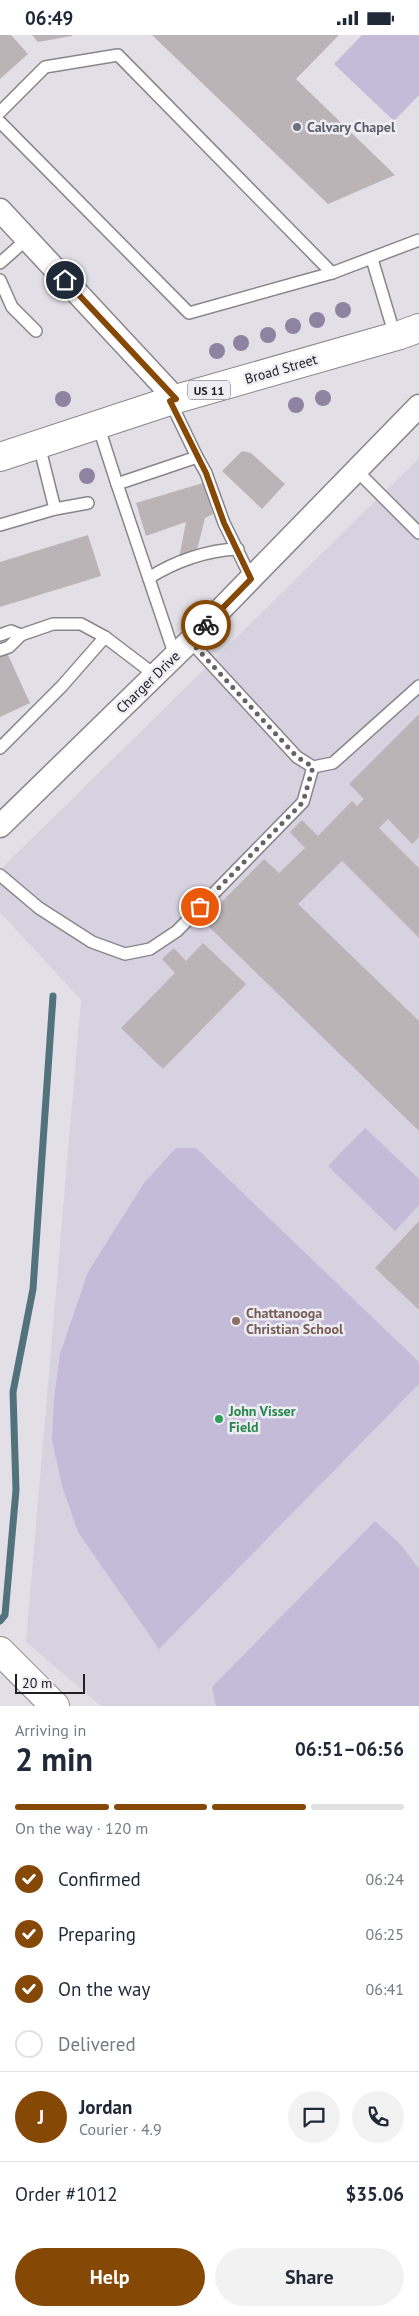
<!DOCTYPE html>
<meta charset="utf-8">
<style>
:root{--surface:#fff;--page:#f2f2f3;--text:#1f2937;--muted:#747a83;--line:#e0e1e3;--accent:#854805}
body{margin:0;font-family:"PT Sans",sans-serif;background:var(--page);color:var(--text);height:100vh;display:flex;flex-direction:column;font-size:19px;white-space:nowrap}
*{box-sizing:border-box;margin:0}
p{font-size:16px;color:var(--muted)}
.icon{flex:none;width:28px;height:28px;fill:none;stroke:currentColor;stroke-width:2;stroke-linecap:round;stroke-linejoin:round}
.map{position:relative;height:1671px;overflow:hidden}
.side{display:flex;flex-direction:column;background:var(--surface);flex:1}
.side>*{flex:none}
.scale{position:absolute;left:15px;bottom:12px;width:70px;box-sizing:border-box;padding-left:5px;border:2px solid #202022;border-top:0;font-size:14px;line-height:18px;white-space:nowrap;color:#202022;-webkit-text-stroke:4px #efedf4;paint-order:stroke}
.pin{position:absolute;display:grid;place-items:center;width:42px;height:42px;color:#fff;margin:-21px;border:2px solid #fff;border-radius:50%;box-shadow:0 1px 5px #0007}
.courier{position:absolute;display:grid;place-items:center;width:50px;height:50px;margin:-25px;border:4px solid #854805;border-radius:50%;background:#fff;color:#222;box-shadow:0 1px 6px #0007}
.overview em{font-style:normal;font-weight:600}
.overview div{display:flex;flex-direction:column-reverse}
.overview{display:flex;align-items:center;justify-content:space-between;height:85px;padding:0 15px}
h1{font-size:32px;font-weight:600;line-height:38px}
.bar{display:grid;grid-template-columns:repeat(4,1fr);gap:8px 5px;align-content:center;height:60px;padding:0 15px}
.bar i{height:6px;border-radius:4px;background:var(--line)}
.bar .selected{background:var(--accent)}
.bar p{grid-column:span 4}
.line{display:flex;align-items:center;gap:12px;padding:0 15px;border-top:1px solid var(--line)}
.line div{flex:1}
.round{display:grid;place-items:center;flex:none;width:52px;height:52px;border-radius:26px;background:var(--page)}
ol{padding:0 15px;list-style:none}
li{display:flex;align-items:center;gap:15px;height:55px}
li p{margin-inline-start:auto}
li .icon{padding:5px;border-radius:50%;background:var(--accent);color:#fff;stroke-width:4}
li:last-child{color:var(--muted)}
li i{width:28px;height:28px;border:2px solid var(--line);border-radius:50%}
.cta{display:flex;gap:10px;margin-top:auto;padding:10px 15px}
.cta a{flex:1;height:58px;border-radius:30px;background:var(--accent);color:#fff;font-size:20px;font-weight:600;line-height:58px;text-align:center}
.cta a+a{background:var(--page);color:var(--text)}
.status{display:flex;justify-content:space-between;align-items:center;height:35px;padding:0 25px;background:var(--surface);direction:ltr}
.status svg{height:14px;fill:currentColor}
.map>svg:first-child{display:block}
</style>
<div class="status"><b>06:49</b><svg viewBox="0 0 49 12"><path d="M0 12V9h3v3zM5 12V6h3v6zM10 12V3h3v9zM15 12V0h3v12zM26 1h20v11H26zM47 4h2v5h-2z"/></svg></div>
<div class="map">
<svg width="419" height="1671" viewBox="0 0 419 1671">
<rect width="100%" height="100%" fill="#e2e0e6"/>
<polygon fill="#d6d2e0" points="419,423 419,1671 101,1671 26,1607 81,965 0,877 0,835"/>
<g fill="#c4bbd9">
<polygon points="362,0 419,0 419,60 394,86 334,29"/>
<polygon points="365,1093 419,1144 419,1170 395,1196 328,1131"/>
<polygon points="176,1113 196,1113 419,1327 419,1349 159,1614 78,1497 62,1451 52,1405 54,1363 60,1319 88,1237 144,1148"/>
<polygon points="375,1486 401,1510 419,1534 419,1671 216,1671 212,1652"/>
</g>
<g fill="none" stroke-linecap="round" stroke-linejoin="round">
<polyline stroke="#52727e" stroke-width="7" points="0,1586 5,1580 16,1455 13,1357 33,1254 53,961"/>
</g>
<g fill="#bbb3b6">
<polygon points="0,0 11,0 28,19 0,44"/>
<polygon points="32,0 72,0 72,1 38,7"/>
<polygon points="152,0 339,0 296,44 395,140 328,169"/>
<polygon points="242,416 251,418 285,449 262,474 222,436"/>
<polygon points="203,448 213,479 205,483 196,519 179,523 186,487 146,501 136,468"/>
<polygon points="88,500 101,541 0,572 0,527"/>
<polygon points="7,618 30,668 0,682 0,621"/>
<polygon points="419,679 419,802 412,809 388,784 379,793 419,833 419,903 342,826 298,869 419,986 419,1096 203,886 264,824 279,838 305,813 290,797 302,785 318,801 352,766 357,771 364,764 349,749"/>
<polygon points="203,908 246,949 163,1034 121,993 175,938 162,924 174,913 186,926"/>
<polygon points="419,1186 419,1275 375,1233"/>
</g>
<g fill="none" stroke-linecap="round" stroke-linejoin="round">
<g stroke="#88868c" stroke-width="14">
<g id="service">
<polyline points="0,77 45,32 118,20 332,238 419,205"/>
<polyline points="0,87 189,278 332,238"/>
<polyline points="372,224 395,301"/>
<polyline points="0,228 27,204"/>
<polyline points="0,245 12,272 36,296"/>
<polyline points="170,366 197,422"/>
<polyline points="98,390 117,449"/>
<polyline points="39,410 55,474 88,468"/>
<polyline points="356,435 419,498"/>
<polyline points="0,490 55,474"/>
<path d="M 149,543 C 175,526 208,515 238,514"/>
<polyline points="0,600 11,596 21,600 53,589 81,589 105,602 155,640"/>
<polyline points="190,606 297,722 313,732 333,728 419,651"/>
<polyline points="0,615 9,612 21,600"/>
<polyline points="175,621 117,449 197,422 206,438 224,488 251,543"/>
<polyline points="0,713 62,651 105,602"/>
<polyline points="0,840 39,873 92,907 125,919 150,914 177,896 303,767 313,732"/>
</g>
</g>
<g stroke="#88868c" stroke-width="25">
<g id="minor">
<polyline points="0,175 176,364"/>
<polyline points="0,791 190,606 419,371"/>
</g>
</g>
<g stroke="#88868c" stroke-width="30">
<polyline id="tertiary" points="0,1616 55,1671"/>
</g>
<g stroke="#88868c" stroke-width="30">
<polyline id="primary" points="0,422 176,364 400,300 419,293"/>
</g>
<use href="#service" stroke="#fff" stroke-width="11"/>
<use href="#minor" stroke="#fff" stroke-width="22"/>
<use href="#tertiary" stroke="#fff" stroke-width="28"/>
<use href="#primary" stroke="#fff" stroke-width="28"/>
</g>
<g fill="#8e83a1">
<circle cx="343" cy="275" r="8"/>
<circle cx="317" cy="285" r="8"/>
<circle cx="293" cy="291" r="8"/>
<circle cx="268" cy="300" r="8"/>
<circle cx="241" cy="308" r="8"/>
<circle cx="217" cy="316" r="8"/>
<circle cx="323" cy="363" r="8"/>
<circle cx="63" cy="364" r="8"/>
<circle cx="296" cy="370" r="8"/>
<circle cx="87" cy="441" r="8"/>
</g>
<g fill="none" stroke-linecap="round" stroke-linejoin="round">
<polyline stroke="#646367" stroke-width="5" stroke-dasharray="0 9" points="200,872 303,767 313,732 297,722 190,606 206,590"/>
<polyline stroke="#854805" stroke-width="6" points="65,245 176,364 170,366 206,438 224,488 251,544 206,590"/>
</g>
<circle fill="#6b7280" stroke="#efedf4" stroke-width="2" cx="297" cy="92" r="5"/>
<circle fill="#8d6e63" stroke="#efedf4" stroke-width="2" cx="236" cy="1286" r="5"/>
<circle fill="#2e9e5b" stroke="#efedf4" stroke-width="2" cx="219" cy="1384" r="5"/>
<g text-anchor="middle" dominant-baseline="central" stroke-width="5" stroke-linejoin="round" paint-order="stroke">
<rect fill="#efedf4" stroke="#5e5e61" stroke-width="1" x="188" y="345.5" width="42" height="19" rx="4"/>
<g font-size="12" font-weight="bold" fill="#202022">
<text x="209" y="355">US 11</text>
</g>
<g font-size="14" font-weight="bold" fill="#5b616d" stroke="#efedf4" text-anchor="start">
<text x="307" y="92">Calvary Chapel</text>
</g>
<g font-size="14" fill="#202022" stroke="#efedf4">
<text transform="translate(281 334) rotate(-16)">Broad Street</text>
<text transform="translate(148 647) rotate(-44)">Charger Drive</text>
</g>
<g font-size="14" font-weight="bold" fill="#785e54" stroke="#efedf4" text-anchor="start">
<text x="246" y="1278">Chattanooga<tspan x="246" dy="16">Christian School</tspan></text>
</g>
<g font-size="14" font-weight="bold" fill="#27864d" stroke="#efedf4" text-anchor="start">
<text x="229" y="1376">John Visser<tspan x="229" dy="16">Field</tspan></text>
</g>
</g>
</svg>
<div class="scale">20 m</div>
<div class="pin" style="left:200px;top:872px;background:#ea580c"><svg class="icon" aria-label="bag" viewBox="0 0 24 24"><path d="M5 8h14l-1 12H6zM9 8a3 3 0 0 1 6 0"/></svg></div>
<div class="pin" style="left:65px;top:245px;background:#1f2937"><svg class="icon" aria-label="home" viewBox="0 0 24 24"><path d="M3 11l9-7 9 7M6 9v11h12V9"/></svg></div>
<div class="courier" style="left:206px;top:590px"><svg class="icon" aria-label="bike" viewBox="0 0 24 24"><circle cx="6" cy="16" r="4"/><circle cx="18" cy="16" r="4"/><path d="M6 16l4-8h5l3 8M10 8l3 8H6M13 5h3"/></svg></div>
</div>
<section class="side">
<div class="overview"><div><h1>2 min</h1><p>Arriving in</p></div><em>06:51–06:56</em></div>
<div class="bar"><i class="selected"></i><i class="selected"></i><i class="selected"></i><i></i><p>On the way · 120 m</p></div>
<ol>
<li><svg class="icon" aria-label="check" viewBox="0 0 24 24"><path d="M5 12l5 5 9-10"/></svg>Confirmed<p>06:24</p></li>
<li><svg class="icon" aria-label="check" viewBox="0 0 24 24"><path d="M5 12l5 5 9-10"/></svg>Preparing<p>06:25</p></li>
<li><svg class="icon" aria-label="check" viewBox="0 0 24 24"><path d="M5 12l5 5 9-10"/></svg>On the way<p>06:41</p></li>
<li><i></i>Delivered</li>
</ol>
<div class="line" style="height:90px"><b class="round" style="background:var(--accent);color:#fff">J</b><div><b>Jordan</b><p>Courier · 4.9</p></div><a class="round"><svg class="icon" aria-label="chat" viewBox="0 0 24 24"><path d="M4 5h16v11H9l-5 4z"/></svg></a><a class="round"><svg class="icon" aria-label="phone" viewBox="0 0 24 24"><path d="M5 4h4l2 5-3 2q2 4 5 5l2-3 5 2v4C11 20 4 13 5 4z"/></svg></a></div>
<div class="line" style="height:65px"><div>Order #1012</div><b>$35.06</b></div>
<div class="cta"><a>Help</a><a>Share</a></div>
</section>
